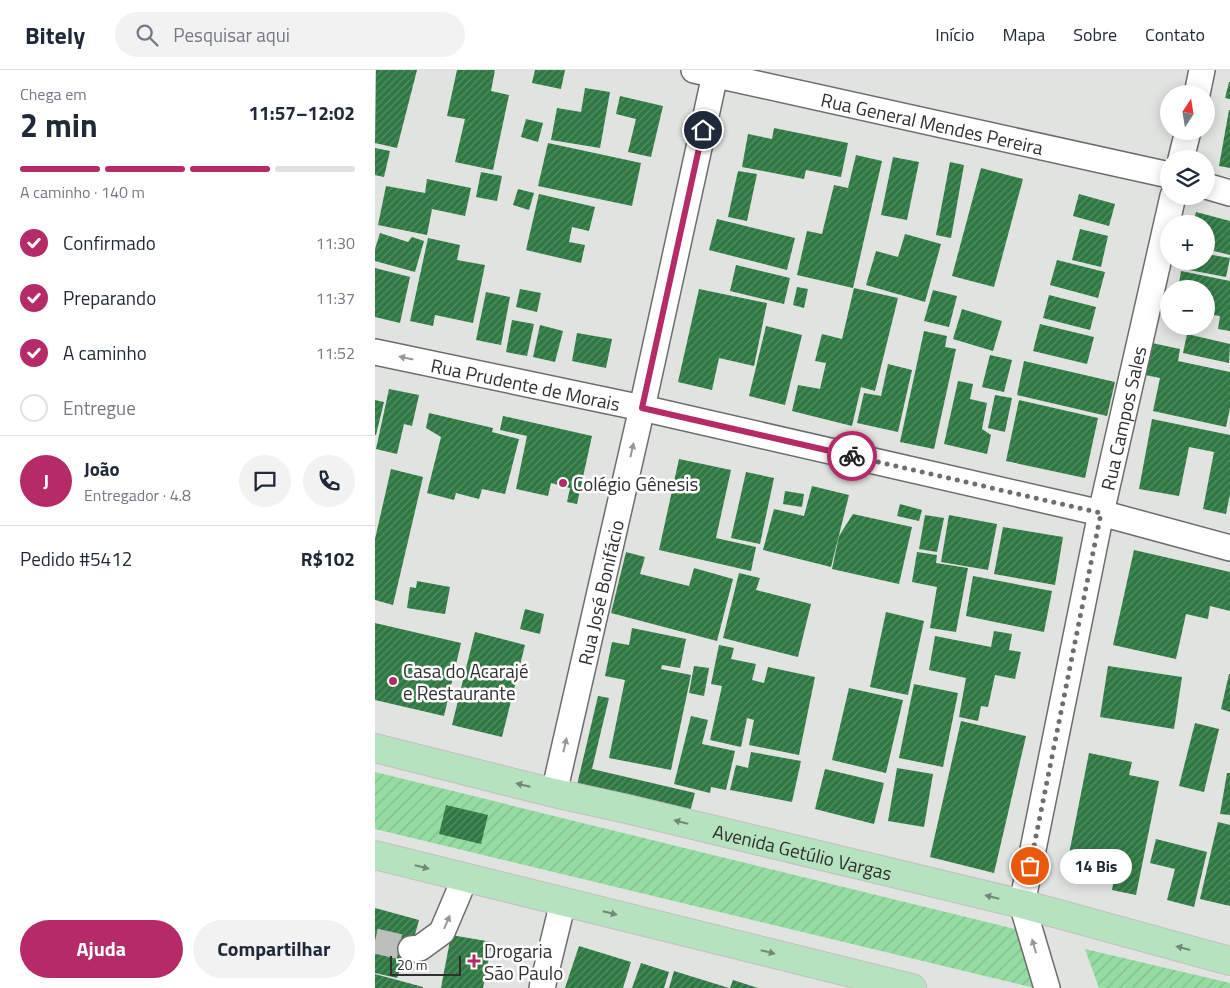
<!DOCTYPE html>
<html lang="pt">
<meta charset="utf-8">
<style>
:root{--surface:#fff;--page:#f2f2f3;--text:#1f2937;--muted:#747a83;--line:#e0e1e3;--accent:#b52b67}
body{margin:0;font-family:"Titillium Web",sans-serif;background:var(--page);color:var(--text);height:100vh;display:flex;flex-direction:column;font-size:19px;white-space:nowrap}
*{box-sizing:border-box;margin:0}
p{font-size:16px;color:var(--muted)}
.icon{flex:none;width:28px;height:28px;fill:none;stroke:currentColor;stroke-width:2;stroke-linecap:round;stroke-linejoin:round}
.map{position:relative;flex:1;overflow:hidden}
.side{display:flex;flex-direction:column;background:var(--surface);width:375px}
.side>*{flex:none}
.needle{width:32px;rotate:12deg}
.fabs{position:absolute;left:785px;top:15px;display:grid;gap:10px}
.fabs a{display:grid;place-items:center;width:55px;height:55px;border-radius:50%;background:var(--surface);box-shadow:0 2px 12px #0003;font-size:25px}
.scale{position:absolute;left:15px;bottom:12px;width:71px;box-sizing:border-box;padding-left:5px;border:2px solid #2f302f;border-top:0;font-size:14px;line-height:18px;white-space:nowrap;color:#2f302f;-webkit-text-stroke:4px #fff;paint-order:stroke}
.pin{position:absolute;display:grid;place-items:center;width:42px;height:42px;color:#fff;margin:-21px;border:2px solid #fff;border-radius:50%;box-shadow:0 1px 5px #0007}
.courier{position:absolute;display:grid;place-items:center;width:50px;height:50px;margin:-25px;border:4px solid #b52b67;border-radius:50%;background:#fff;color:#222;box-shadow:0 1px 6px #0007}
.bubble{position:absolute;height:35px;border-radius:18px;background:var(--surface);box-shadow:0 2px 12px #0003;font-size:16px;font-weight:700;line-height:35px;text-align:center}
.overview em{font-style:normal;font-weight:700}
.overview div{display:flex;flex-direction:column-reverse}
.overview{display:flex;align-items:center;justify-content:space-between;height:85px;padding:0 20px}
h1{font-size:32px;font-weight:700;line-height:38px}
.bar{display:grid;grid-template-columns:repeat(4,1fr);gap:8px 5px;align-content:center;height:60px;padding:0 20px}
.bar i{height:6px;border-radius:4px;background:var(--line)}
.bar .active{background:var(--accent)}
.bar p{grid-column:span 4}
.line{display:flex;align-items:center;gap:12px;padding:0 20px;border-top:1px solid var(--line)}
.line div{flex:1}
.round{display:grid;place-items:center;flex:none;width:52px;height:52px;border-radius:26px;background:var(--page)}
ol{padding:0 20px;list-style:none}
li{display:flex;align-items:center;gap:15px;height:55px}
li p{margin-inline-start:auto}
li .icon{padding:5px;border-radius:50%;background:var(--accent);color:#fff;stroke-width:4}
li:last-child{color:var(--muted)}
li i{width:28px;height:28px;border:2px solid var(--line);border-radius:50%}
.action{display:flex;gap:10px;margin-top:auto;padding:10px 20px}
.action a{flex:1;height:58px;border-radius:30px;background:var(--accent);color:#fff;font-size:20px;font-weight:700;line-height:58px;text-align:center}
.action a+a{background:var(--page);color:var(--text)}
header{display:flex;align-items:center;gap:30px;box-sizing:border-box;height:70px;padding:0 25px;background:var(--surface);border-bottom:1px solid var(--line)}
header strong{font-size:24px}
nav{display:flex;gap:28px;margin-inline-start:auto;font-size:18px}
.search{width:350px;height:45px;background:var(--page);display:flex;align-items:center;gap:12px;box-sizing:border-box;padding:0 18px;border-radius:28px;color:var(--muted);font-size:19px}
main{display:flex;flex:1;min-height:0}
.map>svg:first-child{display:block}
</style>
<header>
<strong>Bitely</strong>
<div class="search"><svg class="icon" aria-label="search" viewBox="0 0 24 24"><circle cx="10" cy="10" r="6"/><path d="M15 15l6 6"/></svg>Pesquisar aqui</div>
<nav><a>Início</a><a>Mapa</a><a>Sobre</a><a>Contato</a></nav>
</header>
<main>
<section class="side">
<div class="overview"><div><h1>2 min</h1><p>Chega em</p></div><em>11:57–12:02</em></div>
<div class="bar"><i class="active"></i><i class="active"></i><i class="active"></i><i></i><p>A caminho · 140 m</p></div>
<ol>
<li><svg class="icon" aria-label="check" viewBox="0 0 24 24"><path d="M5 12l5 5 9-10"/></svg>Confirmado<p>11:30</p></li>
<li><svg class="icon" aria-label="check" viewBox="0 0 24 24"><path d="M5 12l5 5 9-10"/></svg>Preparando<p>11:37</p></li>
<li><svg class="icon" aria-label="check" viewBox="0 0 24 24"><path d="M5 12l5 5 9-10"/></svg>A caminho<p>11:52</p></li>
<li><i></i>Entregue</li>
</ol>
<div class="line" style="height:90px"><b class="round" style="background:var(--accent);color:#fff">J</b><div><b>João</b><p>Entregador · 4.8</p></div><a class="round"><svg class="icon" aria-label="chat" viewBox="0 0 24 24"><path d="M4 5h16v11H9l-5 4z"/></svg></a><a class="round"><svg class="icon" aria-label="phone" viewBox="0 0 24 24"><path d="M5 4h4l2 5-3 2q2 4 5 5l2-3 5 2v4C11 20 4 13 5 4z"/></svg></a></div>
<div class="line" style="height:65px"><div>Pedido #5412</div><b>R$102</b></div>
<div class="action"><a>Ajuda</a><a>Compartilhar</a></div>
</section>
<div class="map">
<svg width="855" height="918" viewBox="0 0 855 918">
<defs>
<pattern id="garden-furrows" width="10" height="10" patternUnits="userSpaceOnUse" patternTransform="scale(1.25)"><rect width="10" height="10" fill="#95dba2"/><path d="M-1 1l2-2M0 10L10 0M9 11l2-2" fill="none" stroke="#81bc8c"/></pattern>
<pattern id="building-hatch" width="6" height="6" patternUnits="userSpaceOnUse" patternTransform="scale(1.25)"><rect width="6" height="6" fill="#2e7842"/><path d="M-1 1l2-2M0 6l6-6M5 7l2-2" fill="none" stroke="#5a8e68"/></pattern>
</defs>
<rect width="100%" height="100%" fill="#e0e3e0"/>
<g fill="url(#garden-furrows)">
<polygon points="0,702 644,860 660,918 0,759"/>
<polygon points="710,879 855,913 855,918 724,918"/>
</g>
<g fill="url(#building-hatch)">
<polygon points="1,0 42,0 22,78 0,73"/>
<polygon points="82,0 120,0 116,21 134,25 118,100 80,92 90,49 72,46"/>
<polygon points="160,0 190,0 186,19 157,13"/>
<polygon points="854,12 855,12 855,29 850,28"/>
<polygon points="210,18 235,22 225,78 176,70 182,38 206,42"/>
<polygon points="245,26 288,36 276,87 253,82 261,49 241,44"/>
<polygon points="854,40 855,40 855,98 844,96"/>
<polygon points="151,49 168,53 163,72 146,67"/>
<polygon points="399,58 473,73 466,107 431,100 429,109 367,97 373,64 397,69"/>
<polygon points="173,73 266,93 257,136 163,116"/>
<polygon points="0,78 15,81 9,107 0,105"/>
<polygon points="481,85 507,91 478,218 422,205 432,161 447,164 459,115 473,118"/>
<polygon points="518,87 544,92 532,150 506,145"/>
<polygon points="575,92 589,95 576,168 561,165"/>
<polygon points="606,98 648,109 619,217 577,206"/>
<polygon points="363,101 382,104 372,151 353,147"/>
<polygon points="106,102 127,106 122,131 101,127"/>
<polygon points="52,109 96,118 90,146 57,139 52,165 3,155 11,116 50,123"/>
<polygon points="143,119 159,123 154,140 138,135"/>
<polygon points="164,124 220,137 214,161 197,157 194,172 210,175 206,193 151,180"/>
<polygon points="704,124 740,134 734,156 698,146"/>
<polygon points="821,142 855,151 855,185 831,179 831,154 818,154"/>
<polygon points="342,149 420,168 412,200 334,180"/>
<polygon points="705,159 733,166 726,197 697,190"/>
<polygon points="5,163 33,172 37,167 49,171 40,202 0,191 0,179"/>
<polygon points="530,164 566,174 550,232 491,215 501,181 523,187"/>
<polygon points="53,168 85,175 82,190 110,195 98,253 60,245 58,256 35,251"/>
<polygon points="831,184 855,188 851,207 809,199 811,191 831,191"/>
<polygon points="682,190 730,202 723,228 675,215"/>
<polygon points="361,195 415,208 409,234 355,221"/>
<polygon points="0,198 35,207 25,253 0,247"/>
<polygon points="806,201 855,211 855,261 843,259 845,246 831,244 831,219 803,219"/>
<polygon points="422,217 433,219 429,238 418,235"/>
<polygon points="479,218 523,228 500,321 486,317 477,356 417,341 423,315 445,319 451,293 440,291 447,264 467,269"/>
<polygon points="145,219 166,223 162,242 141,237"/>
<polygon points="324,219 392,233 379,296 344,288 337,320 303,312"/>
<polygon points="558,220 582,226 574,257 549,251"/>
<polygon points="111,222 135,227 126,275 101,270"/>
<polygon points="674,225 721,237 715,260 668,248"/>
<polygon points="587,239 627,251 618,281 578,269"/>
<polygon points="137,250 159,254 152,286 131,282"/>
<polygon points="665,254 719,267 712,294 658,281"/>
<polygon points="165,255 188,261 180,292 158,287"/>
<polygon points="391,256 427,265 410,335 374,326"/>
<polygon points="549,261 572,266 570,277 581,279 559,379 525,372"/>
<polygon points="202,263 237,269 231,298 197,291"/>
<polygon points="812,264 855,274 854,293 808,283"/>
<polygon points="777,273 805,279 803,291 855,302 855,338 851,357 778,341 785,308 770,305"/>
<polygon points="615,285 637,290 629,322 607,317"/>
<polygon points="649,291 740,312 732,346 642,325"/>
<polygon points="513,294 537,300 523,362 482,353 489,323 506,326"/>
<polygon points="583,311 598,314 595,329 612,333 607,359 616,365 612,384 569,374"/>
<polygon points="14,319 44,325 37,356 29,354 22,384 1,379"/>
<polygon points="620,325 637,328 630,362 613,358"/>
<polygon points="0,330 9,332 1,365 0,365"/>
<polygon points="644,330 723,348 710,408 631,391"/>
<polygon points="54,343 118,358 117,362 144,369 130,424 107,419 104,429 81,423 79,430 52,423 66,367 51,358"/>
<polygon points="128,346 217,366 202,434 192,432 195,418 176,413 173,426 141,419 152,366 125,360"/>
<polygon points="777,349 855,365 855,424 851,444 828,439 839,382 814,377 804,426 764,419"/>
<polygon points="304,389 356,400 341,468 381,477 376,501 284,480"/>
<polygon points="16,399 48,407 18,535 0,530 0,469"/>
<polygon points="371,402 399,408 385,474 356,468"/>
<polygon points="437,416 474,425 456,497 388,480 399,439 429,446"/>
<polygon points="410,421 429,424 427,437 408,434"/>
<polygon points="525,434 547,440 544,451 522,446"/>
<polygon points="478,444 537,457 524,514 457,499 464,466"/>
<polygon points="550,445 569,448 562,482 544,479"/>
<polygon points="574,445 622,454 613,500 566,492"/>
<polygon points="628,457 688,467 680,515 619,504"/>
<polygon points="759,480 855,502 855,541 835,536 833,549 811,544 801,589 738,575"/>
<polygon points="251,482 270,487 265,504 314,516 319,498 358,509 342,571 236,543"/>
<polygon points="542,482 562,485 561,493 593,498 581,562 555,558 562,517 537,512"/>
<polygon points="364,503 385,508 381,520 436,534 423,587 348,568"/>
<polygon points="598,506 677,521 669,562 591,546"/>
<polygon points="42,511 75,517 70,544 32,538 35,517 41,518"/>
<polygon points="150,539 169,544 165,564 145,559"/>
<polygon points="511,542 549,551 533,625 495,617"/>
<polygon points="0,553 86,573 69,646 0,630"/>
<polygon points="257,558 311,569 305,598 287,595 286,599 316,605 296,700 234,688 250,610 230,606 237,572 254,575"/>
<polygon points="619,561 637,564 634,580 646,582 640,609 620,605 613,637 606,636 603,651 584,647 591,608 554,600 560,566 616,577"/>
<polygon points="100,562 150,575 127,667 77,655"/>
<polygon points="344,575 359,578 356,589 381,594 377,610 389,613 393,597 440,607 424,685 374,675 379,650 372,648 366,677 335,670 347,616 336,614"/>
<polygon points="319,596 334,598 329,626 314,623"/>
<polygon points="733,596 807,607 799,659 725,647"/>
<polygon points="854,604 855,604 855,642 846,639"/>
<polygon points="539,614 583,623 568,697 524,688"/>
<polygon points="474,618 528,630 511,703 457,690"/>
<polygon points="223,626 234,628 217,699 320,723 315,742 202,715"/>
<polygon points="316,646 333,650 327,674 360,681 351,720 336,717 335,723 299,714"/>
<polygon points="586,651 651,666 619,803 555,787"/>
<polygon points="820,653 844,659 829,722 804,716"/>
<polygon points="376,682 426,691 417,732 355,720 361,695 373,698"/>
<polygon points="714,683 757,692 754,705 784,711 761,825 737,820 740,803 692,794"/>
<polygon points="522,698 558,704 549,757 513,751"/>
<polygon points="450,699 509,713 499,754 440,739"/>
<polygon points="852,703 855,703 855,745 845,744"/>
<polygon points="71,735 113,745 106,774 64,764"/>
<polygon points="843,752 855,755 855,836 825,829"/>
<polygon points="781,769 832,782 819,837 792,830 800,799 775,793"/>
<polygon points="0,838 44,850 30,901 25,900 22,908 0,903"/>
<polygon points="76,865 117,872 108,918 66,918"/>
<polygon points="204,876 256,892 248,918 190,918"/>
<polygon points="266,893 294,902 289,918 257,918"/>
<polygon points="299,901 354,918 294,918"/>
<polygon points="0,904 48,917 48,918 0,918"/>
<polygon points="358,910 383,918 355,918"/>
</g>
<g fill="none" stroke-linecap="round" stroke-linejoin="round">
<polyline stroke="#bdbfbd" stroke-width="25" stroke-dasharray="25 12" stroke-linecap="butt" points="0,871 36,879"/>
<g stroke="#6b6e6b" stroke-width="28">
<g id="minor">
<path id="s1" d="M 319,0 L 794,105"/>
<polyline points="822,24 827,0"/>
<polyline points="806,89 813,61"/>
<polyline points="831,116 855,123"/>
<path id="s2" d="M 0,282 L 267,338 L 726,443 L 855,478"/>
<path id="s3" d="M 179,723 L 267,338 L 341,0"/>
<polyline points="36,879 45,878 67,862 90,808"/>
<polyline points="167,918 188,832"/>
<path id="s4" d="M 672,918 L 647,834 L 726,443 L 798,126"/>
</g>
</g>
<g stroke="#c1c1c1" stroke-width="30">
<g id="major">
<path id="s5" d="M 0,678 L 179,723 L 252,739 L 647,834 L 855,891"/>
<polyline points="0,785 537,918"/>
</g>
</g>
<use href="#minor" stroke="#fff" stroke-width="25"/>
<use href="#major" stroke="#b6e2bf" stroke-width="28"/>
</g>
<defs><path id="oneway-solid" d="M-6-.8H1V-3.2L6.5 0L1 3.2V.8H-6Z" transform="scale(1.25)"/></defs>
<g fill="#979897">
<use href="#oneway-solid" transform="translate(31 288) rotate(-168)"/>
<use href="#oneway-solid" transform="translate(257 380) rotate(-77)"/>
<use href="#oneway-solid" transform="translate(190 675) rotate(-77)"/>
<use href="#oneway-solid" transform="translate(72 852) rotate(-67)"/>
<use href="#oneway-solid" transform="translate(659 876) rotate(-106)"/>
</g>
<g fill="#728977">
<use href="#oneway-solid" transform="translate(148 715) rotate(-166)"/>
<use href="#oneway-solid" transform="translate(306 752) rotate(-166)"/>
<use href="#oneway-solid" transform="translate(47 797) rotate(14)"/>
<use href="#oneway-solid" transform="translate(617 827) rotate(-166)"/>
<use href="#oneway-solid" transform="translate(235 843) rotate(14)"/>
<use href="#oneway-solid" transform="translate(808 878) rotate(-165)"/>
<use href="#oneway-solid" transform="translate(393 882) rotate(14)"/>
</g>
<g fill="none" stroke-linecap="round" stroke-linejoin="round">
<polyline stroke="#6d6f6d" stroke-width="5" stroke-dasharray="0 9" points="477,386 726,443 655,796"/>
<polyline stroke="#b52b67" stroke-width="6" points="328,60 267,338 477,386"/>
</g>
<g fill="#b52b67" stroke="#fff" stroke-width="2">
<circle cx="188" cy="413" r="5"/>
<circle cx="18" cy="611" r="5"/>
<path d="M96.5 883.5h5v5h5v5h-5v5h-5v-5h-5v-5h5z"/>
</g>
<g text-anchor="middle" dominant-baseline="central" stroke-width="5" stroke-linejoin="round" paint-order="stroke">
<g font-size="19" fill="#2f302f" stroke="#fff">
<text stroke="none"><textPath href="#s1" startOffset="244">Rua General Mendes Pereira</textPath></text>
<text stroke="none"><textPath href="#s2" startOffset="154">Rua Prudente de Morais</textPath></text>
<text stroke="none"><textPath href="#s4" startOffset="584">Rua Campos Sales</textPath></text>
<text stroke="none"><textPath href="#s3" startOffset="206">Rua José Bonifácio</textPath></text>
<text stroke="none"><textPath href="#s5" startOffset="440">Avenida Getúlio Vargas</textPath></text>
</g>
<g font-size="19" fill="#2f302f" stroke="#fff" text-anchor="start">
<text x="198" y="413">Colégio Gênesis</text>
<text x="28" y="600">Casa do Acarajé<tspan x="28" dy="22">e Restaurante</tspan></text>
<text x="109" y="880">Drogaria<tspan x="109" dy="22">São Paulo</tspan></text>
</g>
</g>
</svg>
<div class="fabs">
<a><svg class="needle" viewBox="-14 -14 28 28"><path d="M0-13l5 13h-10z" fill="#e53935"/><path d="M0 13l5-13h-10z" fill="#747a83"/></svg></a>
<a><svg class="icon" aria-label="layers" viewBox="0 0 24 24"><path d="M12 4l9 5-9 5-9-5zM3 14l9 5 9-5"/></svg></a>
<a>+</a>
<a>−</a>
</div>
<div class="scale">20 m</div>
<div class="pin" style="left:655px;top:796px;background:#ea580c"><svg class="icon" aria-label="bag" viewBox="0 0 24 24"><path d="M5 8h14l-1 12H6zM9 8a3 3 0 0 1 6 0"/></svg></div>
<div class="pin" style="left:328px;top:60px;background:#1f2937"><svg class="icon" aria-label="home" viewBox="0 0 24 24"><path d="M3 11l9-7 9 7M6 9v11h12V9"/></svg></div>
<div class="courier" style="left:477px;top:386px"><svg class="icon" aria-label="bike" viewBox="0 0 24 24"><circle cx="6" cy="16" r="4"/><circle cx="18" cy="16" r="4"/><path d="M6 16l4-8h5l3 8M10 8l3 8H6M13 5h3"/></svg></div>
<div class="bubble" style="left:685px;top:779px;width:72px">14 Bis</div>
</div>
</main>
